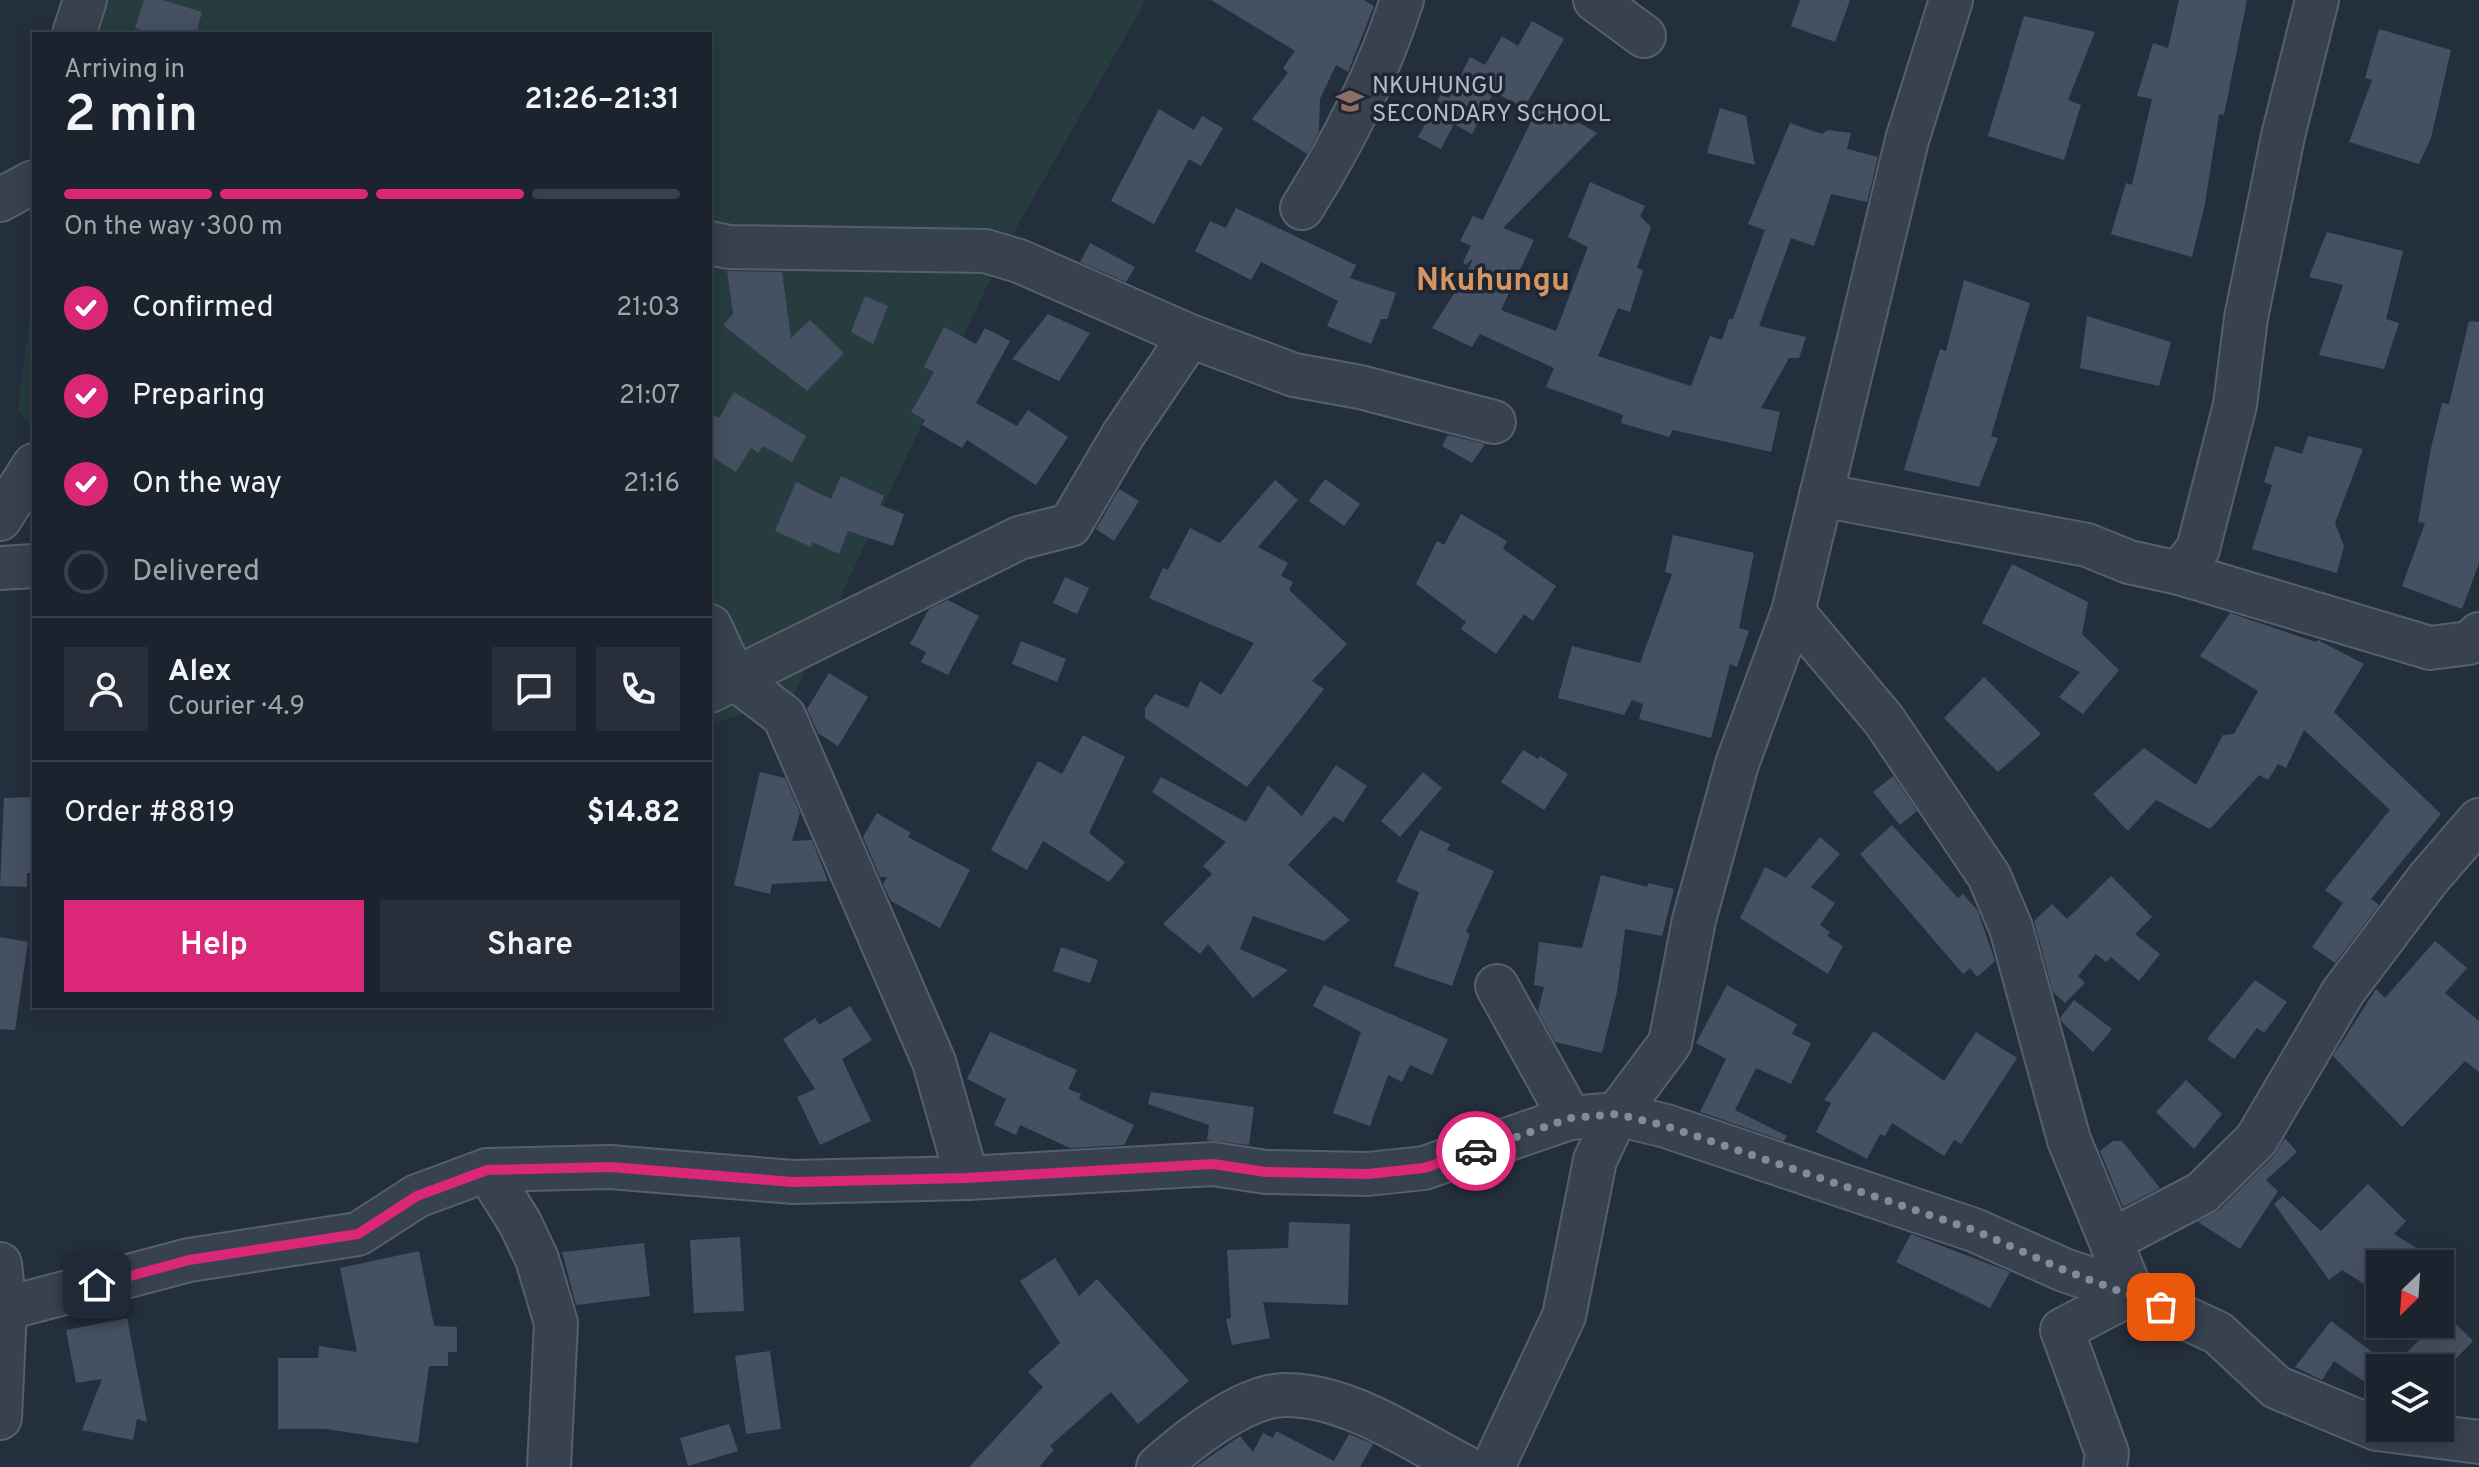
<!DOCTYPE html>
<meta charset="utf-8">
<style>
:root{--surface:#1b232e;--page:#282f3a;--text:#f1f3f6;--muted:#a0a4aa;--line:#39404a;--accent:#db2777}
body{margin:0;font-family:Overpass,sans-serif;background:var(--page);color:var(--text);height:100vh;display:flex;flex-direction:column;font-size:30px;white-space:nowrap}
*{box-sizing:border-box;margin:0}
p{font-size:26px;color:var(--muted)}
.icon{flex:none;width:44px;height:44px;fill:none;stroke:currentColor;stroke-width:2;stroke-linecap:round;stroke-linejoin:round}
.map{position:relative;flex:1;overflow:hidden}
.side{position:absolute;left:32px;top:32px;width:680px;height:976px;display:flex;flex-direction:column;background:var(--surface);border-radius:0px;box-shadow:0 4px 20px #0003,0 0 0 2px var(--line)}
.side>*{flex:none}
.needle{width:52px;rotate:205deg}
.tools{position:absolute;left:2366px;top:1250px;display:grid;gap:16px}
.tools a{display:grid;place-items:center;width:88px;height:88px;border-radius:0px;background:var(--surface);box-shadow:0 4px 20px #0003,0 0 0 2px var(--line);font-size:40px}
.pin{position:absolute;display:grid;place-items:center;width:68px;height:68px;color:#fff;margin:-34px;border-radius:16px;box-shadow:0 4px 12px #0006}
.courier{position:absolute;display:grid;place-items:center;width:80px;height:80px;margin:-40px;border:6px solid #db2777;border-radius:50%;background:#fff;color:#222;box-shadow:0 2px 10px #0007}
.headline em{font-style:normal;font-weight:600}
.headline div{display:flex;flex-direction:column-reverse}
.headline{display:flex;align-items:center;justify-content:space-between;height:136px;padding:0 32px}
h1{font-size:52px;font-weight:600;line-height:60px}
.bar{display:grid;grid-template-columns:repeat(4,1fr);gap:12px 8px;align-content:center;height:96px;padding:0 32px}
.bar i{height:10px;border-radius:6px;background:var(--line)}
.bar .active{background:var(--accent)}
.bar p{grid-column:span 4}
.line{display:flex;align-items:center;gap:20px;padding:0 32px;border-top:2px solid var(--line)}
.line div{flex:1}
.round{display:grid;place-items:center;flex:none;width:84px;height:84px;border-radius:0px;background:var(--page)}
ol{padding:0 32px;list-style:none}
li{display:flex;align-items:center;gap:24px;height:88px}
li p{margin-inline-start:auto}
li .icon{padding:8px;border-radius:50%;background:var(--accent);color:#fff;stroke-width:4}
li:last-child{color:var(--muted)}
li i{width:44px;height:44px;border:4px solid var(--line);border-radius:50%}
.button{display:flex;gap:16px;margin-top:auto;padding:16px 32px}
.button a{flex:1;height:92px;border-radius:0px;background:var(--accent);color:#fff;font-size:32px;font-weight:600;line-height:92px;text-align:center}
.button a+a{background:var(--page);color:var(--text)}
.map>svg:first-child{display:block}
</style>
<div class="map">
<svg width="2479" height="1467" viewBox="0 0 2479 1467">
<rect width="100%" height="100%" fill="#242f3e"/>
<g fill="#263c3f">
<polygon points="76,0 1146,0 1006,246 793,697 710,725 710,34 66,34"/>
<polygon points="34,285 34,430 18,409"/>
</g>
<g fill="#455162">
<polygon points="144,0 162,0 202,12 196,34 155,34 135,28"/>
<polygon points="1211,0 1364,0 1374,6 1348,72 1336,65 1320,99 1319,132 1307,154 1252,119 1288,73 1283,68 1295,51"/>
<polygon points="1800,0 1850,0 1835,42 1791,26"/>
<polygon points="2179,0 2247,0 2224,115 2219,114 2205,204 2192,257 2111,234 2126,183 2132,185 2152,99 2137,96 2153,43 2168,48"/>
<polygon points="2024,16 2095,32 2068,100 2081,105 2064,160 1988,136"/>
<polygon points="1532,21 1564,39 1524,108 1494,92 1472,134 1454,124 1441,149 1418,137 1441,94 1449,98 1470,57 1485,65 1502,36 1518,46"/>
<polygon points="2379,29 2451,50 2431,138 2419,164 2349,142 2372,80 2365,78"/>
<polygon points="1541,101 1597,133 1503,228 1534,240 1501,310 1556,331 1588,247 1568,237 1590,182 1645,206 1640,216 1651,227 1637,268 1643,270 1630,312 1618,308 1598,356 1691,386 1710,336 1722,340 1729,319 1733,319 1765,230 1748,224 1790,123 1822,134 1828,130 1851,133 1847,149 1878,157 1867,202 1831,194 1814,246 1791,238 1759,326 1806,337 1799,358 1789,358 1761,408 1780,412 1771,452 1673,430 1669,437 1621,423 1623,415 1546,387 1554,368 1480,334 1472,347 1432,328 1466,275 1473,258 1466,265 1463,262 1471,246 1460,241 1473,216 1483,220"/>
<polygon points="1720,108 1746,116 1755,165 1707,153"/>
<polygon points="1159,109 1194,130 1202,116 1223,128 1201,166 1189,159 1154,224 1111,201"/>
<polygon points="1236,208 1356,265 1350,278 1396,293 1387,319 1381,319 1371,344 1327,326 1338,301 1261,262 1251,280 1195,251 1210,221 1226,228"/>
<polygon points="2327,232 2403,251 2386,319 2399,323 2384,369 2319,355 2343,285 2309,277"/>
<polygon points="1090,243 1135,267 1126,282 1080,262"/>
<polygon points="727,271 782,272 791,338 810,320 844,353 807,391 723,325 733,314"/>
<polygon points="1964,280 2030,303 1991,436 1998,438 1979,487 1904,470 1940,349 1946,351"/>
<polygon points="865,296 888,306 873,344 851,332"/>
<polygon points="1048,314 1090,333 1059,381 1012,359"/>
<polygon points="2087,316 2171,342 2159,386 2080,368"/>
<polygon points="2469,321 2479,322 2479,563 2462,609 2402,586 2425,523 2418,522 2431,448 2442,403 2449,404"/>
<polygon points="944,327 976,344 985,328 1010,341 976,403 1017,426 1028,410 1068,437 1036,485 967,440 962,448 922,425 925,420 911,412 934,372 924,367"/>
<polygon points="734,392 806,436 792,462 763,446 758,453 751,448 736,472 710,456 710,413 719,418"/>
<polygon points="1448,435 1485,444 1472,463 1442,446"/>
<polygon points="2308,436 2363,449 2335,523 2344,546 2337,573 2252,549 2272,485 2264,482 2275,446 2302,454"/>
<polygon points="841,476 884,496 880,505 904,514 893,546 848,531 839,554 812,542 811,547 775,531 796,482 831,499"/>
<polygon points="1325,479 1360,504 1344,526 1309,501"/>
<polygon points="1275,480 1298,500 1258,547 1288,563 1281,576 1293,582 1289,590 1347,644 1312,681 1324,689 1247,787 1145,718 1145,708 1155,694 1188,708 1200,681 1221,695 1254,643 1149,598 1163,568 1168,570 1190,528 1220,543"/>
<polygon points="1119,489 1139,501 1114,541 1096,529"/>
<polygon points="1461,514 1507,541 1503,549 1556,586 1533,621 1524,614 1496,654 1461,629 1466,622 1416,584 1437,541 1444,545"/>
<polygon points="1673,535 1754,553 1739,628 1749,631 1737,667 1730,664 1711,738 1639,719 1643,704 1632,700 1624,715 1558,698 1572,646 1640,663 1672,574 1665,572"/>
<polygon points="2012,564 2088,602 2082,634 2119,670 2083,714 2059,697 2080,672 1982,623"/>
<polygon points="1065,577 1089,588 1077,614 1053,603"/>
<polygon points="948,600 979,616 948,675 921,662 926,652 910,644 929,609"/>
<polygon points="2230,613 2316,642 2318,640 2364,664 2334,712 2441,814 2371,899 2379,905 2335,963 2312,947 2343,903 2325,890 2390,810 2304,730 2286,768 2278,764 2268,780 2259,775 2210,829 2156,800 2128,831 2093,794 2144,748 2196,785 2223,735 2234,734 2258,691 2200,656"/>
<polygon points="1021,641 1066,659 1057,682 1012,664"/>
<polygon points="829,673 868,697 838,746 818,733 807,709"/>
<polygon points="1984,677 2041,734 1998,772 1944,718"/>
<polygon points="1083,735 1125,757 1089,833 1125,862 1109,882 1043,841 1027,870 991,850 1038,761 1062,774"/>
<polygon points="1523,750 1538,759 1540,756 1568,774 1544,810 1501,782"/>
<polygon points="1336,765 1367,786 1343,822 1334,816 1288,865 1350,920 1324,941 1253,916 1240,949 1288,970 1253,998 1208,944 1200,954 1163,924 1212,874 1203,866 1226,842 1152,792 1161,777 1246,822 1268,785 1302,816"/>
<polygon points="760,772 785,778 800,813 792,841 812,840 828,881 772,884 770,894 734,885"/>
<polygon points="1423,772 1442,788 1400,837 1381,821"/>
<polygon points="1893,776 1917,811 1900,825 1873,792"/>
<polygon points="34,797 34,873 27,873 27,887 0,886 4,798"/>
<polygon points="877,813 911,833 908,837 970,870 940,928 891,901 883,884 887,877 880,877 863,837"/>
<polygon points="1892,825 1958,898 1963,894 1978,911 1995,961 1977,977 1970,968 1963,974 1860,854"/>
<polygon points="1420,830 1450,844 1447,850 1494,871 1466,932 1470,934 1452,986 1394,966 1419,892 1396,882"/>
<polygon points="1820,837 1840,854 1811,887 1835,903 1820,925 1830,932 1827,936 1843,946 1828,974 1740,918 1765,867 1786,878"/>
<polygon points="1601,875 1647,887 1648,883 1674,889 1662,936 1625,929 1617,992 1602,1053 1555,1042 1538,1011 1544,987 1534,985 1539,942 1582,948"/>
<polygon points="2111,876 2152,917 2135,934 2160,954 2139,981 2111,957 2106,962 2096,954 2078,976 2085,983 2065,1003 2053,992 2034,921 2052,904 2067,919"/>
<polygon points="0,937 28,942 15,1030 0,1029"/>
<polygon points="2435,941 2467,968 2445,993 2479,1021 2479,1072 2465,1061 2402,1127 2333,1056 2376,989 2385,998"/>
<polygon points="1061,947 1098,960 1090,983 1053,971"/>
<polygon points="2255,980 2287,1002 2264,1033 2257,1028 2234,1059 2207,1039"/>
<polygon points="1324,985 1448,1039 1432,1075 1410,1065 1402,1082 1388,1075 1370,1126 1333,1113 1361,1032 1313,1006"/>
<polygon points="1727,985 1797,1024 1792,1034 1811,1043 1791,1084 1756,1068 1735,1110 1787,1136 1784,1141 1700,1112 1726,1059 1696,1043"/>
<polygon points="2074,1000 2112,1029 2093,1052 2062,1022 2060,1018"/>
<polygon points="850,1006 872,1040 842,1059 871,1121 820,1145 797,1097 815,1089 783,1039 815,1018 819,1025"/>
<polygon points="1874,1031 1944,1081 1976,1032 2017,1058 1961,1144 1954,1140 1944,1156 1892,1123 1885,1136 1880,1134 1867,1159 1816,1132 1831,1103 1824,1100"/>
<polygon points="990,1032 1077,1070 1068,1089 1081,1094 1079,1099 1134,1125 1124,1145 1070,1148 1020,1125 1016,1135 994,1125 1006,1099 967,1079"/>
<polygon points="2186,1080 2222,1114 2194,1149 2156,1112"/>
<polygon points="1151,1092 1254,1107 1249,1145 1207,1140 1209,1125 1148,1104"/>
<polygon points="2285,1138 2297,1152 2266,1180 2278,1191 2240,1249 2198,1222 2219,1210 2273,1157"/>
<polygon points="2113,1141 2122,1141 2160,1188 2123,1207 2100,1151"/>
<polygon points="2368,1184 2406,1221 2394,1234 2442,1264 2380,1264 2380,1294 2342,1270 2329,1280 2274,1204 2283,1196 2321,1231"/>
<polygon points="1289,1222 1350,1224 1348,1305 1263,1302 1270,1338 1232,1345 1226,1319 1231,1318 1227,1250 1288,1248"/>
<polygon points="1911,1234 2010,1272 1990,1308 1896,1262"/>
<polygon points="740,1237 744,1311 694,1313 690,1240"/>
<polygon points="644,1243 650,1296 576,1305 562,1252"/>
<polygon points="419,1251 434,1326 457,1327 457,1352 448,1352 448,1366 429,1366 418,1443 326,1429 278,1429 278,1358 318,1358 319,1346 357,1352 340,1268"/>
<polygon points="1055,1258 1079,1296 1097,1279 1189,1381 1138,1424 1111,1392 1050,1446 1054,1450 1039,1467 969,1467 1043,1387 1028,1372 1060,1343 1020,1281"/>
<polygon points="2446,1314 2473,1341 2447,1368 2425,1368 2408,1351 2435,1324 2440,1324"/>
<polygon points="127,1318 147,1422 137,1419 133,1440 82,1430 102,1379 76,1383 66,1330"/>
<polygon points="2331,1321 2380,1358 2365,1382 2334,1361 2322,1380 2295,1367"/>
<polygon points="770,1351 781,1429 746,1434 735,1356"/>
<polygon points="729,1424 738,1451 688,1466 680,1438"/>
<polygon points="1276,1431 1334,1461 1349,1434 1373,1444 1360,1467 1195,1467 1240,1436 1253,1452 1263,1433 1273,1438"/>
</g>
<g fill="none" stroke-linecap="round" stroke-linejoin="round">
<g stroke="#565f6c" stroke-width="46">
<g id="minor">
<polyline points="1595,0 1644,36"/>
<polyline points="74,34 85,0"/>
<polyline points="0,200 33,182"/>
<path d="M 1302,208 C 1343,143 1378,74 1402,0"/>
<polyline points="710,243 729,247 985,251 1019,261 1190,336 1294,375 1360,387 1494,422"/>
<polyline points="1821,495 2087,545 2129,562 2179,573 2198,549 2235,405 2246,318 2283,136 2317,0"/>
<polyline points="0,519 34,465"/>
<polyline points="0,568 34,566"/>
<polyline points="2179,573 2430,648 2469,643 2479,634"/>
<polyline points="1793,612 1884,720 1989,876 2011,928 2069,1140 2132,1293"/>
<polyline points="710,626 734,678 784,716 934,1062 967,1178"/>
<polyline points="710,691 1019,538 1070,525 1123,435 1190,336"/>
<polyline points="1497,986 1570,1118"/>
<polyline points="487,1170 520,1223 537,1259 556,1323 549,1467"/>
<polyline points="2112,1240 2202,1193 2256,1140 2343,992 2428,879 2479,820"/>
<polyline points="0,1264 5,1310 0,1418"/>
<polyline points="0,1310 189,1260 358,1234 417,1196 487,1170 610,1167 793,1182 967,1178 1213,1164 1266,1172 1368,1174 1424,1168 1570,1118 1617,1114 1666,1126 1974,1230 2064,1270 2132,1293 2218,1333 2276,1387 2377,1429 2479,1442"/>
<path d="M 1158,1467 C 1187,1441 1243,1396 1284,1395 C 1347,1394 1411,1439 1465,1467"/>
<polyline points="1493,1467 1564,1316 1595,1160 1617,1114 1670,1043 1694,920 1737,764 1793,612 1907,140 1951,0"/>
<polyline points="2105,1467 2107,1453 2062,1330 2132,1293"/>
</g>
</g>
<use href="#minor" stroke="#38414e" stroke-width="42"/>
</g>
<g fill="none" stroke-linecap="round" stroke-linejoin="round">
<polyline stroke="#828b98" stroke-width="8" stroke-dasharray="0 14.4" points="1476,1151 1570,1118 1617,1114 1666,1126 1974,1230 2064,1270 2161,1307"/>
<polyline stroke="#db2777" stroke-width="10" points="97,1285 189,1260 358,1234 417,1196 487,1170 610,1167 793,1182 967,1178 1213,1164 1266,1172 1368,1174 1424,1168 1476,1151"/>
</g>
<defs>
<g id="school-bare" transform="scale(2.16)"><path d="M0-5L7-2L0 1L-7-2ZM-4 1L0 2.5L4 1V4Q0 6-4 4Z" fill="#8d6e63" stroke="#1d2633" stroke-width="2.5" paint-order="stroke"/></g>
</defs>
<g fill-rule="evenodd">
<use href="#school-bare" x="1350" y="101"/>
</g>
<g text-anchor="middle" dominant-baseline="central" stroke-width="7" stroke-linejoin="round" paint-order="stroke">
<g font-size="24" fill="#b4bcc9" stroke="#1d2633" text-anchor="start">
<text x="1372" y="87">NKUHUNGU<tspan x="1372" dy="28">SECONDARY SCHOOL</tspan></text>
</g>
<g font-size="32" font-weight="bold" fill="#d59563" stroke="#1d2633">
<text x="1493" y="282">Nkuhungu</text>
</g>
</g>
</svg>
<div class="tools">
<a><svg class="needle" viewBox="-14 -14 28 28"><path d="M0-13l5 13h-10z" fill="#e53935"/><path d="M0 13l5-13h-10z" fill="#a0a4aa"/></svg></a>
<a><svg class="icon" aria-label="layers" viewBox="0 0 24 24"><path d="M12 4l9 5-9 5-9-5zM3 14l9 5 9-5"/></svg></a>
</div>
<div class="pin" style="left:2161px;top:1307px;background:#ea580c"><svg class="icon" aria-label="bag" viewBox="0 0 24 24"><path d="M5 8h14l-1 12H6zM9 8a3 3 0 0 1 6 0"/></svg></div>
<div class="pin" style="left:97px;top:1285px;background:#1f2937"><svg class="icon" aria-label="home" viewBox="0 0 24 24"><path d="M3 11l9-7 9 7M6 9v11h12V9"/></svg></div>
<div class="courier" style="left:1476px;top:1151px"><svg class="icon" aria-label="car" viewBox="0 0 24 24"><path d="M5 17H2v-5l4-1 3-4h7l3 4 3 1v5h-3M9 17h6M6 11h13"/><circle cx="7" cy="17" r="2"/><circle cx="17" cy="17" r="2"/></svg></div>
<section class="side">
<div class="headline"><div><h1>2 min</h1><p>Arriving in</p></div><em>21:26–21:31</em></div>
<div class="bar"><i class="active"></i><i class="active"></i><i class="active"></i><i></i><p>On the way · 300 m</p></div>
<ol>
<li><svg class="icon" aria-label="check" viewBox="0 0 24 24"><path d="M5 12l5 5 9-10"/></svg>Confirmed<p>21:03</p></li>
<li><svg class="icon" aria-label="check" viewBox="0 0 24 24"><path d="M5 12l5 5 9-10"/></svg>Preparing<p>21:07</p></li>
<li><svg class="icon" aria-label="check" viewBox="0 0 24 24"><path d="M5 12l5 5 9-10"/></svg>On the way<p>21:16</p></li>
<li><i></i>Delivered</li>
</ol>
<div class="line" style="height:144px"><a class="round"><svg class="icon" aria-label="person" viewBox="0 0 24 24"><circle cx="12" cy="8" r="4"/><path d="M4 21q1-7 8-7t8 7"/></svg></a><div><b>Alex</b><p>Courier · 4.9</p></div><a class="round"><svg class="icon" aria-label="chat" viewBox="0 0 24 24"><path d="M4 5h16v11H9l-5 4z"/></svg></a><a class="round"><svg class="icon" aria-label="phone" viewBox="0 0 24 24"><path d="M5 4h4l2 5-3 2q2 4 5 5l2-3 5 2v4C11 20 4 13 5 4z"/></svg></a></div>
<div class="line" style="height:104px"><div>Order #8819</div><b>$14.82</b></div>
<div class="button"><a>Help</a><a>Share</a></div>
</section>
</div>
